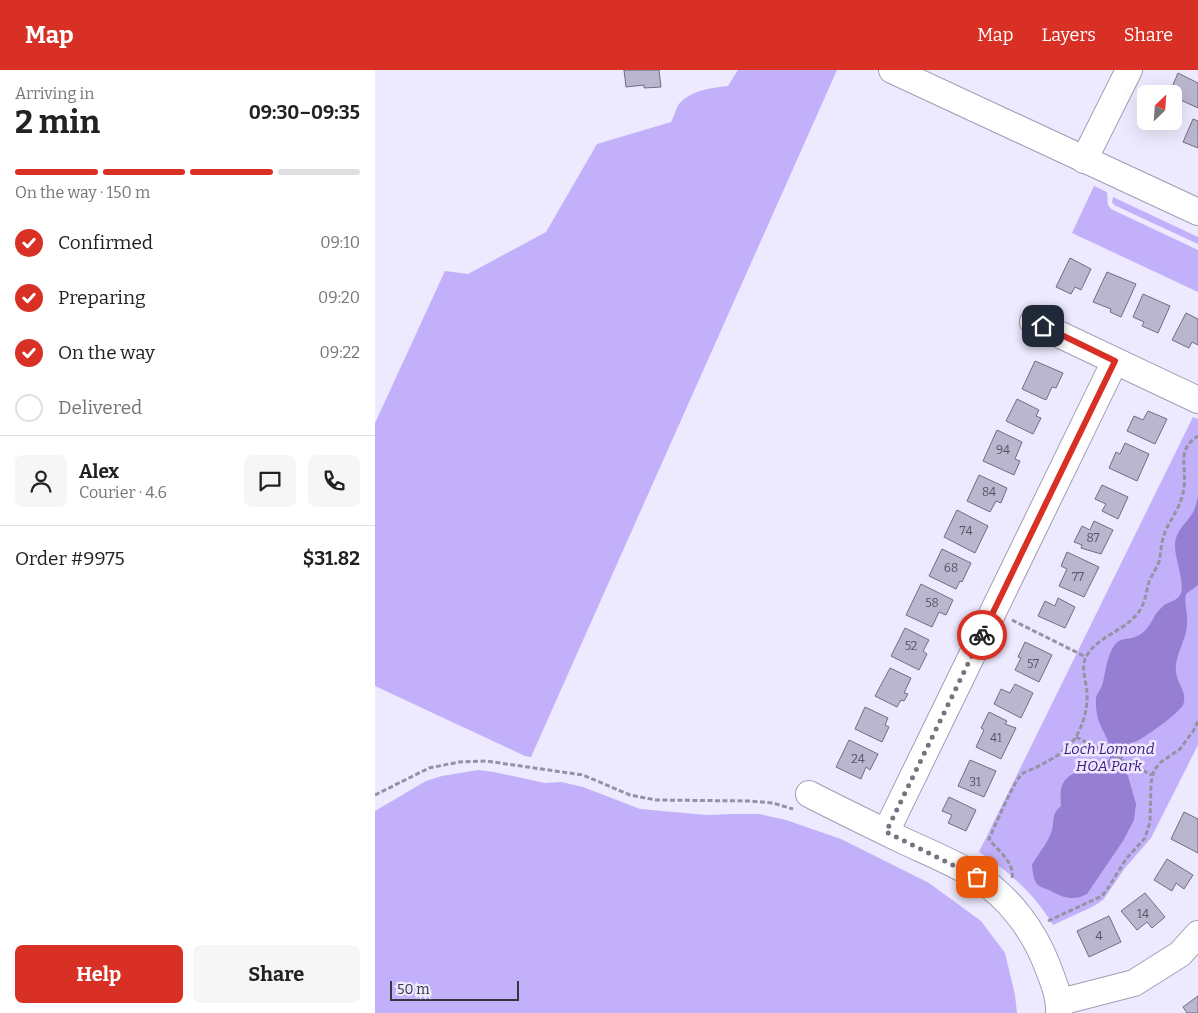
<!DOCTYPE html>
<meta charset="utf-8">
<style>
:root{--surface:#fff;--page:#f6f6f6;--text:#222;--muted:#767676;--line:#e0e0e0;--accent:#d93025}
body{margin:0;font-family:Bitter,serif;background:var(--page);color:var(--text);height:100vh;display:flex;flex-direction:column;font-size:19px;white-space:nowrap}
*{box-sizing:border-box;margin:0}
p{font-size:16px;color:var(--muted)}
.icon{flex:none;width:28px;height:28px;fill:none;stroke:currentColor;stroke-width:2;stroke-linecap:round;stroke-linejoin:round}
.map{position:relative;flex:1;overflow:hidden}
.side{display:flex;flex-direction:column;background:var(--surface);width:375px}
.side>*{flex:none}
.needle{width:32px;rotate:25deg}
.tools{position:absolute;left:762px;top:15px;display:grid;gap:10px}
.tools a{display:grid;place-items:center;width:45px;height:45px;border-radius:8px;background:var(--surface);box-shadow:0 5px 20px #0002;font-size:25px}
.scale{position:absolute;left:15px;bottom:12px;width:129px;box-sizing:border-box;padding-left:5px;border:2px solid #37353f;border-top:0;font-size:14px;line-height:18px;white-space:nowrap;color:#37353f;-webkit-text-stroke:4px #ede9fe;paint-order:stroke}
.pin{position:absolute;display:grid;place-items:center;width:42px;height:42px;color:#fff;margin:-21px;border-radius:10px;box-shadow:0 2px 8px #0006}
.courier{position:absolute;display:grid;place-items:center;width:50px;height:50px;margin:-25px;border:4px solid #d93025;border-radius:50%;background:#fff;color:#222;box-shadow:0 1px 6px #0007}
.head em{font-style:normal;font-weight:700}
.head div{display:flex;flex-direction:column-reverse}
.head{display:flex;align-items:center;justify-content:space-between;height:85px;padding:0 15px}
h1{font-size:32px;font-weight:700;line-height:38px}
.bar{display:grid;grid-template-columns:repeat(4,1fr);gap:8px 5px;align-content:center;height:60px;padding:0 15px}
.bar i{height:6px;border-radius:4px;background:var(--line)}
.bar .active{background:var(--accent)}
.bar p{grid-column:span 4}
.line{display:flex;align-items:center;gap:12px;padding:0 15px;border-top:1px solid var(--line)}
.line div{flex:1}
.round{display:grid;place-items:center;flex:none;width:52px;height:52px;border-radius:8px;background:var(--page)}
ol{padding:0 15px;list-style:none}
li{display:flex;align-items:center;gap:15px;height:55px}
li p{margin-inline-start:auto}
li .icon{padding:5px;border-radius:50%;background:var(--accent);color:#fff;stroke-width:4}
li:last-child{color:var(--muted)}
li i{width:28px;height:28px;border:2px solid var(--line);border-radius:50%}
.button{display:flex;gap:10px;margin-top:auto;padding:10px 15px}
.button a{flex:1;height:58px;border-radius:8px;background:var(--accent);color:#fff;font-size:20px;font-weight:700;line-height:58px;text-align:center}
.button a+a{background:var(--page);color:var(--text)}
header{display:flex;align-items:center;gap:30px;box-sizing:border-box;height:70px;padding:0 25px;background:var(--accent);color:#fff}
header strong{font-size:24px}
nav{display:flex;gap:28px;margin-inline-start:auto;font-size:18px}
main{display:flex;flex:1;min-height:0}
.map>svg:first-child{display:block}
</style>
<header>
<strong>Map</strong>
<nav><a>Map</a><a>Layers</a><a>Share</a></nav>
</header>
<main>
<section class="side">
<div class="head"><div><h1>2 min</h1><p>Arriving in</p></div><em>09:30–09:35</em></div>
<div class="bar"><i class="active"></i><i class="active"></i><i class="active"></i><i></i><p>On the way · 150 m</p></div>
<ol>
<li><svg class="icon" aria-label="check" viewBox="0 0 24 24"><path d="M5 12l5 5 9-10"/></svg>Confirmed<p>09:10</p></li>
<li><svg class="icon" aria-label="check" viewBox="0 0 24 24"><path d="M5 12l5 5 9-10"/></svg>Preparing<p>09:20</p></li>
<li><svg class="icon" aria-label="check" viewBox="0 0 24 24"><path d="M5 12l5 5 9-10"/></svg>On the way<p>09:22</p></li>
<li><i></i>Delivered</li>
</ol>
<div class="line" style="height:90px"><a class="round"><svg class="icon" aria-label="person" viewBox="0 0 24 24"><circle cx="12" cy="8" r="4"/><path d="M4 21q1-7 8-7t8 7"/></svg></a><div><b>Alex</b><p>Courier · 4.6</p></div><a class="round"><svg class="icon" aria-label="chat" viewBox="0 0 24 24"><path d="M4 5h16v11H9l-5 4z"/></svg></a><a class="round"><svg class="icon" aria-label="phone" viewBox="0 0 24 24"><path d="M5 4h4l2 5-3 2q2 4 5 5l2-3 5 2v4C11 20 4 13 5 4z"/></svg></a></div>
<div class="line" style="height:65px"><div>Order #9975</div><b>$31.82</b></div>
<div class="button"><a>Help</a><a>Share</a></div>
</section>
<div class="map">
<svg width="823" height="943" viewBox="0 0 823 943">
<rect width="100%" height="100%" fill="#ede9fe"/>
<g fill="#c3b0fb">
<path d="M 363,0 L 462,0 L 156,687 L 150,686 L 0,616 L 0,353 L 70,201 L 93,204 L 171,162 L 222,74 L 296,52 C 299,47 301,38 304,34 C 317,20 335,18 353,16 Z"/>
<polygon points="719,116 732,122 733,135 736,139 823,180 823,222 697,163"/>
<polygon points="738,127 823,167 823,174 739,135 737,132"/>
<path d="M 818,347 L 823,349 L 823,675 L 776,768 L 750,798 L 728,830 L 719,836 L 678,855 C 659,824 634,801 604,782 Z"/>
<polygon points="103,700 119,702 170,713 186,712 208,717 265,739 332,745 357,744 384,744 411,750 466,769 554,813 606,851 630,883 640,925 642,943 0,943 0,741 51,711 67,706"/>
</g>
<path fill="#967ed3" d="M 823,426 L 823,515 L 811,524 C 809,535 813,543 812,554 C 812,570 799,585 801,602 C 802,614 813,622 808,635 C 804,643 773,665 764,670 C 759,673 753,672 750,677 C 746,683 748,692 748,699 L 753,706 L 761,734 L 759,750 L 748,771 L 712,824 C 698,832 687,827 674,820 C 671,819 665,817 663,815 C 658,810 658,802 657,795 C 663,784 673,773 677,760 C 680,748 676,745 686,736 C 686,731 685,724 686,720 C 689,699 719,698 734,690 C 740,673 724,660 722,644 C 721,639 720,628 722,625 C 724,620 727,618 728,612 C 730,603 731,594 734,586 C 744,561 751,574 766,564 C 776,557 778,545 787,537 C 793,531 801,532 805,525 C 811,516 800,489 800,477 C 800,461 809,456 817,444 C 820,439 822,432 823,426 Z"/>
<g fill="#bbb6cf" stroke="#716c83">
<polygon points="249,0 284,0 286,17 269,18 269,15 251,17"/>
<polygon points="803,3 823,13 823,38 799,27 799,24 794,24"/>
<polygon points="818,49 823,51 823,78 808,72"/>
<polygon points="695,188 716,199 706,220 700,217 696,224 681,217"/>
<polygon points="732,202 761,214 746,247 735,242 736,239 718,232"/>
<polygon points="768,224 795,236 783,263 767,256 769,252 758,247"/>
<polygon points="811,243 823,249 823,275 817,272 814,278 797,270"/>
<polygon points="660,291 688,303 681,318 677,317 671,330 647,319"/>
<polygon points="642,329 664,340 661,346 666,348 658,364 631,351"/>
<polygon points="773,341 792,349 780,374 752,361 759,346 768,350"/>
<polygon points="622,360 647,372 640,389 645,391 639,405 608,391"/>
<polygon points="750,373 774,384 762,411 734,398 741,382 745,384"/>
<polygon points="604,405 632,418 626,433 621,431 615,442 592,431"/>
<polygon points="727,415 753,427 743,449 727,441 731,434 720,429"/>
<polygon points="582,440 613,456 600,483 569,467"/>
<polygon points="719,451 738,460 726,484 706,478 707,475 699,472 707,456 715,460"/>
<polygon points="567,479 596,493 587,512 585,511 581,519 554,506"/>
<polygon points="692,482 724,497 709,527 684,516 692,499 686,496"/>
<polygon points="546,514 578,530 571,545 564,542 557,557 531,545"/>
<polygon points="683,528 700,537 690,558 663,546 670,531 680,536"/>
<polygon points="530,558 554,570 548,581 552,584 544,600 516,586"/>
<polygon points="650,572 677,585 664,612 640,600 646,588 643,587"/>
<polygon points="515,598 536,608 529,623 533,624 529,631 526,630 522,637 500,626"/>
<polygon points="640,614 658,623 646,648 619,634 626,619 635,623"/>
<polygon points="490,637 513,648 510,655 514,657 507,672 480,659"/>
<polygon points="614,642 632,651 630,654 641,658 626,689 601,677 609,660 606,658"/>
<polygon points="474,670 503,684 495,700 491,697 486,709 461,697"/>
<polygon points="595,690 621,701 609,727 583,716"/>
<polygon points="574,727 601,740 591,761 573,753 577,745 567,741"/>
<polygon points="809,742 823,749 823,783 796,769"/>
<polygon points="792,789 818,805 809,819 801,813 797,821 779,810"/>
<polygon points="770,823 790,847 777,858 772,852 762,860 746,841"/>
<polygon points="734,846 746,872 714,887 702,861"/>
<polygon points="823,926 823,943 812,943 808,937"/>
</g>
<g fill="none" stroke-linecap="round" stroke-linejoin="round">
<g stroke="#a29db6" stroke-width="28">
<g id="minor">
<polyline points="517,0 823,142"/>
<polyline points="709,90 754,0"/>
<polyline points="658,252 823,330"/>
<path d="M 434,724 C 465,740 496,755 527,770 C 552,782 578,792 602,807 C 634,827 659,861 672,895 C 678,911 685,926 684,943"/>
<polyline points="511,762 740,291"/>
<polyline points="685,932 759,913 805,884 823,864"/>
</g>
</g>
<g stroke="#9592a1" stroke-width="3" stroke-dasharray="5 2.5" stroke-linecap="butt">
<polyline points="637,550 711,587"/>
<polyline points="701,667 777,705"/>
<polyline points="0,725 54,698 84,692 111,691 208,705 255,725 281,730 375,731 398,733 418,739"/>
<path d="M 637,808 C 640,792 622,780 614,769 C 619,758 640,709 647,704 C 651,701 656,700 660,698 C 677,689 692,682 702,665 C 709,652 713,637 712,622 C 711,610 705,596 712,585 C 726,563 758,559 768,534 C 771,527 772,519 774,512 C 777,505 781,499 784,492 C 786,483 786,474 789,465 C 795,448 807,437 809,417 C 812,396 801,380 823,366"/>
<polyline points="673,851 727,826 733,818 751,789 770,768 775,752 776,713 779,700 786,692 805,679 819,660 823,651"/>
</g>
<use href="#minor" stroke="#fff" stroke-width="26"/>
</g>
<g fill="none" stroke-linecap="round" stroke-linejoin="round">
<polyline stroke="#777482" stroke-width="5" stroke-dasharray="0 9" points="602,807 511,762 607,565"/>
<polyline stroke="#d93025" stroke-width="6" points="607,565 740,291 668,256"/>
</g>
<g text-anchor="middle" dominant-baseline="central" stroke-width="5" stroke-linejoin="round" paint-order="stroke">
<g font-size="12" fill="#585563">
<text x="628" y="380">94</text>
<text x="614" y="422">84</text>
<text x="591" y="461">74</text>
<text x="718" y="468">87</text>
<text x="576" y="498">68</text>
<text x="703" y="507">77</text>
<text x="557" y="533">58</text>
<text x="536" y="576">52</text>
<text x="658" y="594">57</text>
<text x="621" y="668">41</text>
<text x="483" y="689">24</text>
<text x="600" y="712">31</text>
<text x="768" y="844">14</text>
<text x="724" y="866">4</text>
</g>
<g font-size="15" font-style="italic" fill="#43197f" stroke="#ede9fe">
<text x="734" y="679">Loch Lomond<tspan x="734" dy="17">HOA Park</tspan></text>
</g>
</g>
</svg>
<div class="tools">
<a><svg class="needle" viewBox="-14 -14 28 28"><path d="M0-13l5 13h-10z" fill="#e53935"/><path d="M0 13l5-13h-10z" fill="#767676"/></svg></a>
</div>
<div class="scale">50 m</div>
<div class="pin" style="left:602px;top:807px;background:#ea580c"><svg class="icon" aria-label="bag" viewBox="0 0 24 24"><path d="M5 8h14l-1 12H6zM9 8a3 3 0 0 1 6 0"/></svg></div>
<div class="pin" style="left:668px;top:256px;background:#1f2937"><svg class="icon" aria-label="home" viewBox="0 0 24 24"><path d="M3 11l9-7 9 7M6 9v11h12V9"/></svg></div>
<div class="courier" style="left:607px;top:565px"><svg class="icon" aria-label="bike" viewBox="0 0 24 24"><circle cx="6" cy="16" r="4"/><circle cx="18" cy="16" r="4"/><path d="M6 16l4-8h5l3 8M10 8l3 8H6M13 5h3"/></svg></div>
</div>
</main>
